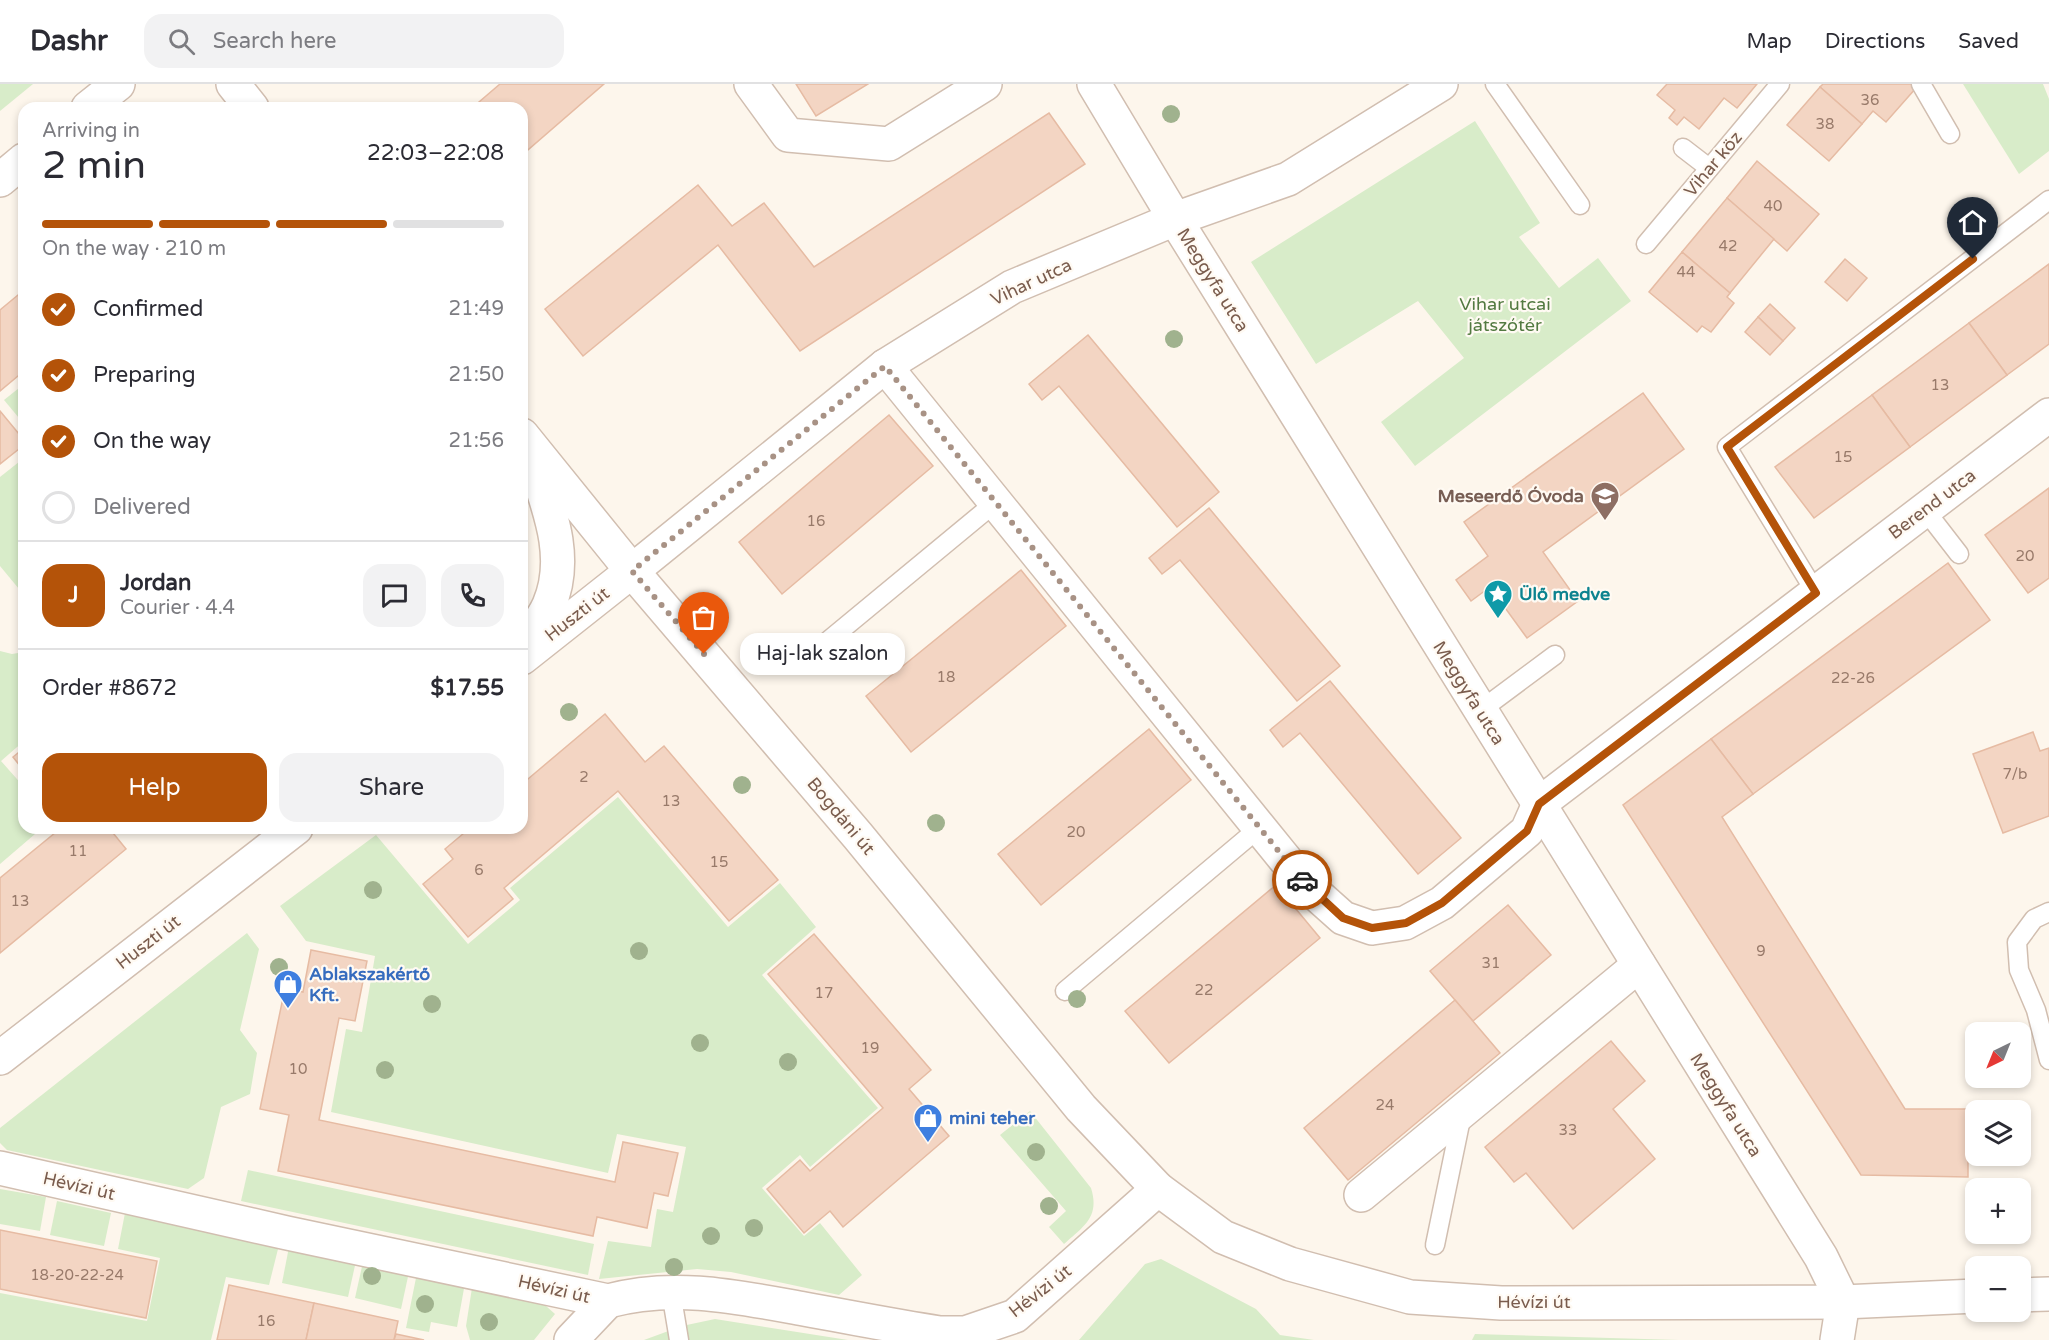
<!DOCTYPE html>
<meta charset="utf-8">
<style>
:root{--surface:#fff;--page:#f2f2f3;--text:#2b2b33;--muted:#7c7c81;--line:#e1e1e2;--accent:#b45309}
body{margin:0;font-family:"Varela Round",sans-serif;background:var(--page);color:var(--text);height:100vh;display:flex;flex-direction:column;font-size:22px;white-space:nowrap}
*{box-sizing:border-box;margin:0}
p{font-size:20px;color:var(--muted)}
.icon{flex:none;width:33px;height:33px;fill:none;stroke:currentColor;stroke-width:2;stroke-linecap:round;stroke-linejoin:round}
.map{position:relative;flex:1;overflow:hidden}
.drawer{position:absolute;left:18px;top:18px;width:510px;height:732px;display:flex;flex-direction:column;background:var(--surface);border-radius:18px;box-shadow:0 3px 9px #0003}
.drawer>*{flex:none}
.needle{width:39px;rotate:223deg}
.buttons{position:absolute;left:1965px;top:938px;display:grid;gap:12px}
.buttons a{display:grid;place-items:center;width:66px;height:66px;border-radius:12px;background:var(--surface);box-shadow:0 3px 9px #0003;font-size:30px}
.pin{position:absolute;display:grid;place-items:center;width:51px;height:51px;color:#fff;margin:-62px -26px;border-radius:50% 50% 50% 0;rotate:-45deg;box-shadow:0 0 6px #0007}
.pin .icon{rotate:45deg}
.courier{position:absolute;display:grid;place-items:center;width:60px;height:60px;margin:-30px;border:4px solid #b45309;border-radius:50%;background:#fff;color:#222;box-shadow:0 2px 8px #0007}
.bubble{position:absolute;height:42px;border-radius:18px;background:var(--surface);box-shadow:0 3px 9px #0003;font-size:20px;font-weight:600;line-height:42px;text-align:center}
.head em{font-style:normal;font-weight:600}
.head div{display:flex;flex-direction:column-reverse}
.head{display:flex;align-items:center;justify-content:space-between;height:102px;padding:0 24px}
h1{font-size:39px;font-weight:600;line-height:45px}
.bar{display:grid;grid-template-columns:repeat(4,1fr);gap:9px 6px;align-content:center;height:72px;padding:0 24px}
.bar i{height:8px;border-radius:4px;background:var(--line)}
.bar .on{background:var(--accent)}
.bar p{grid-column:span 4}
.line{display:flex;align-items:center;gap:15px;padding:0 24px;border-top:2px solid var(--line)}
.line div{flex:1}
.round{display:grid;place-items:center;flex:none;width:63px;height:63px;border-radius:18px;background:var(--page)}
ol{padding:0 24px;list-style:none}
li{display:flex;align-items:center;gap:18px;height:66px}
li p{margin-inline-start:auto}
li .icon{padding:6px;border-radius:50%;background:var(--accent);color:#fff;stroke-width:4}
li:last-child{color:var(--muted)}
li i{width:33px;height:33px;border:3px solid var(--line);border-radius:50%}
.action{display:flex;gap:12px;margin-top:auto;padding:12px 24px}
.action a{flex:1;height:69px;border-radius:18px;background:var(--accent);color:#fff;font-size:24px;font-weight:600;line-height:69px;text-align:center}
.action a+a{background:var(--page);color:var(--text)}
header{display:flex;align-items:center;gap:36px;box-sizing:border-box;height:84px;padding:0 30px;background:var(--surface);border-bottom:2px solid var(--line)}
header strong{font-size:28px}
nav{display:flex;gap:33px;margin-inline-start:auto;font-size:21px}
.search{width:420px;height:54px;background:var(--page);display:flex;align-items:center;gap:15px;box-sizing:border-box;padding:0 21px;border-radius:18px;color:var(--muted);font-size:22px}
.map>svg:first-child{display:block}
</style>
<header>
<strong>Dashr</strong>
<div class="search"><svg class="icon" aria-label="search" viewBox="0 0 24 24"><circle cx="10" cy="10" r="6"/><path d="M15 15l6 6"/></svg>Search here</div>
<nav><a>Map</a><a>Directions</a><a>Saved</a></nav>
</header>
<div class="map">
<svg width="2049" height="1256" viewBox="0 0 2049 1256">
<rect width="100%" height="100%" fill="#fdf6ec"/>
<g fill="#d8ecc9">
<polygon points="0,0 33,0 0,27"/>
<polygon points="1963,0 2043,0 2049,15 2049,67 2019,90"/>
<polygon points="1475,37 1540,139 1519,153 1559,204 1598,174 1631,217 1415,382 1381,338 1464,274 1418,217 1316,280 1251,178"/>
<polygon points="24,300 24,340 4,316"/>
<polygon points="24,374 24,511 0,482 0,393"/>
<polygon points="0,567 12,570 24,568 24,657 1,677 24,703 24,744 42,744 0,780"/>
<polygon points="618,713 728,843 780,799 816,843 762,891 878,1024 810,1083 800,1071 762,1104 804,1152 820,1139 862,1191 839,1211 731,1188 697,1185 599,1195 608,1157 651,1163 657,1125 673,1128 686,1063 617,1050 608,1089 331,1028 346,945 362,948 375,872 306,857 280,822 376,751 468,860 520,816 510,804"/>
<polygon points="247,849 259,865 240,946 257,969 250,1010 221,1023 204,1094 188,1105 7,1066 0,1059 0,1044"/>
<path d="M 1030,1027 L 1091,1104 C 1100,1133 1084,1142 1064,1160 L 1049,1143 L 1066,1127 L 1000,1051 Z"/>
<polygon points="248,1086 594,1160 588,1191 241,1117"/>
<polygon points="0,1105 46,1113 40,1147 0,1140"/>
<polygon points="57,1117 111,1129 104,1162 50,1151"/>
<polygon points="125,1129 279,1161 269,1201 226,1193 211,1256 0,1256 0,1209 147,1237 160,1174 118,1165"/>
<polygon points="289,1163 356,1177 348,1213 282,1199"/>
<polygon points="1161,1175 1256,1225 1280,1251 1314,1256 1079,1256 1145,1180"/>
<polygon points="363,1178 409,1188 401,1225 355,1214"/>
<polygon points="417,1189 465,1199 457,1243 431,1238 429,1248 406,1244"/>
<polygon points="472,1204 537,1214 555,1230 534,1256 470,1256 466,1242"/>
<polygon points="715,1235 848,1256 644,1256 682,1242"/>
<polygon points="1475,1250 1679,1256 1472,1256"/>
</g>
<g fill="#f3d5c3" stroke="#e6bba3" stroke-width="1.5">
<polygon points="500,0 604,0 522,71 522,24 472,24"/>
<polygon points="796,0 868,0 816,32"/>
<polygon points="1667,0 1757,0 1737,24 1724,14 1699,45 1684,33 1677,41 1669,34 1675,26 1657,11"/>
<polygon points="1823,0 1912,0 1916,4 1886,38 1873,27 1862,40 1820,3"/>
<polygon points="1820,3 1862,40 1829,77 1787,41"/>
<polygon points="1049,29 1085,80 800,267 718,161 583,272 545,225 698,101 732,142 764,119 814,183"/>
<polygon points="1757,77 1819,130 1787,167 1727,114"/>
<polygon points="1727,114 1774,155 1730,209 1682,168"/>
<polygon points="1682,168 1730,209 1727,213 1734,219 1711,248 1702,242 1697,248 1649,208"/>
<polygon points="1845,175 1867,194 1847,217 1825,198"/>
<polygon points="2049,180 2049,260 2007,291 1969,239"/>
<polygon points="24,206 24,287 0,307 0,226"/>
<polygon points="1770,220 1795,244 1783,257 1758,233"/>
<polygon points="1758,233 1783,257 1770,271 1745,248"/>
<polygon points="1969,239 2007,291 1910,363 1872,311"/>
<polygon points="1088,251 1219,408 1177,443 1059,302 1042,316 1029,300"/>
<polygon points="1643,309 1684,365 1543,468 1578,517 1527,554 1490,503 1471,517 1456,496 1488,472 1464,438"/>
<polygon points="1872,311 1910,363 1814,434 1775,383"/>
<polygon points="0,327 24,356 24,361 0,380"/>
<polygon points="889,331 933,382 782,510 739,458"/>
<polygon points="2049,404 2049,494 2028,509 1985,451"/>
<polygon points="1209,424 1340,582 1297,617 1180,476 1162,490 1149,474"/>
<polygon points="1948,479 1990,536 1753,710 1711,655"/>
<polygon points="1021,486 1066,542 911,668 866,612"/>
<polygon points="1330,597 1461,754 1418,790 1300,649 1283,663 1270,646"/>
<polygon points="605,630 645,678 664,662 778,796 729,837 618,707 504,804 513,815 468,853 423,800 453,775 445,765 470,744 522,744 522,700"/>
<polygon points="1149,645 1191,696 1041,821 998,770"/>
<polygon points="2033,648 2040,667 2049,664 2049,732 2003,749 1973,670"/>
<polygon points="1711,655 1753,710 1722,733 1905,1025 1968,1025 1968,1093 1861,1091 1623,721"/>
<polygon points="24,664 24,687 13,673"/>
<polygon points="61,744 109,744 126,765 0,869 0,794"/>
<polygon points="1276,801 1320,854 1169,979 1125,927"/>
<polygon points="1508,821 1551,871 1473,937 1430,887"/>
<polygon points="814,850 931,986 909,1005 949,1052 843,1143 830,1127 804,1149 767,1105 800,1076 810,1087 883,1024 768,890"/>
<polygon points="311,866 367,877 355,937 339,934 319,1036 615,1098 623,1058 678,1069 668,1112 654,1109 647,1144 597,1133 593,1152 278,1087 289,1031 260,1025 285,904 303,908"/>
<polygon points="1455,916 1500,969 1348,1096 1304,1044"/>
<polygon points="1611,957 1645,997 1613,1025 1655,1075 1573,1145 1526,1089 1514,1098 1485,1063"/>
<polygon points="0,1146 157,1177 146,1234 0,1205"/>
<polygon points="229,1201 314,1219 306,1256 217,1256"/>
<polygon points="314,1219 398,1237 394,1256 306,1256"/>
<polygon points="396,1250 424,1256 394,1256"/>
</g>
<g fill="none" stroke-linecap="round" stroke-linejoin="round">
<g stroke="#d1beb0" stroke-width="21">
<g id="service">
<polyline points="1495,0 1580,121"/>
<polyline points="1921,0 1950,50"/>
<polyline points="1683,64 1709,84"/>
<polyline points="1646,160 1780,0"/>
<polyline points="1925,426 1959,470"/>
<polyline points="1816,509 1727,363 2049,116"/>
<polyline points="823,561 996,418"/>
<polyline points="1481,626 1555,571"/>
<polyline points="2049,828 2034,835 2017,858 2019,886 2036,926 2049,976"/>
<polyline points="1065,907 1259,744"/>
<polyline points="1435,1161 1462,1030"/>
<polyline points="671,1208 679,1256"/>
</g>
</g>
<g stroke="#d1beb0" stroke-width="36">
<g id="minor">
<polyline points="751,0 788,51 889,60 985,0"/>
<polyline points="1094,0 1175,135 1821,1173 1843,1218 1837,1256"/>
<polyline points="1441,0 1288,95 1175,135 1012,203 885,282 632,487 858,752 1081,1024 1158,1105 1223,1153 1290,1180 1410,1213 1501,1219 1843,1218 1976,1212"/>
<polyline points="88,24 118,0"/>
<polyline points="0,96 24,76"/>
<polyline points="885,282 1306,801 1343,834 1372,844 1405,839 1442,819 1527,747 1539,720 2049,331"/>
<path d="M 0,1084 L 287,1149 L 608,1217 C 674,1199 738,1213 804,1225 C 849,1233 894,1242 940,1249 L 965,1249 L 1015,1232 L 1158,1105"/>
<polyline points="1361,1111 1639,881"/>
<polyline points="2020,1211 2049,1210"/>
<polyline points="571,1256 608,1217"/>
</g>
</g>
<g stroke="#d1beb0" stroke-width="36">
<g id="tertiary">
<polyline points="233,0 252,24"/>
<polyline points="522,351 632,487 522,574"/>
<path d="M 524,561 C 532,548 543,535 549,521 C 570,473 548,422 533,376"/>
<polyline points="0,974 296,744"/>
</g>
</g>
<use href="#service" stroke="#fff" stroke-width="18"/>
<use href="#minor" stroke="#fff" stroke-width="33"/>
<use href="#tertiary" stroke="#fff" stroke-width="33"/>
</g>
<g fill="#a0b28e">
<circle cx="1171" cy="30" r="9"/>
<circle cx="1174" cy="255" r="9"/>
<circle cx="799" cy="576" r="9"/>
<circle cx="569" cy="628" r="9"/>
<circle cx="742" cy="701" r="9"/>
<circle cx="936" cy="739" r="9"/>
<circle cx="373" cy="806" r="9"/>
<circle cx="639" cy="867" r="9"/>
<circle cx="279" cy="883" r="9"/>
<circle cx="1077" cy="915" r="9"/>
<circle cx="432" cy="920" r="9"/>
<circle cx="700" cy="959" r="9"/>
<circle cx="788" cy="978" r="9"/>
<circle cx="385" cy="986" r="9"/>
<circle cx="1036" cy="1068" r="9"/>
<circle cx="1049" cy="1122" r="9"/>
<circle cx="754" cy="1144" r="9"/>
<circle cx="711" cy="1152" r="9"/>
<circle cx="674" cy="1183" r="9"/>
<circle cx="372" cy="1192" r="9"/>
<circle cx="425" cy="1220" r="9"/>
<circle cx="489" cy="1238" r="9"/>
</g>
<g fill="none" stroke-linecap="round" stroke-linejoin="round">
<polyline stroke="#a89285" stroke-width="6" stroke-dasharray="0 10.8" points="704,570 632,487 885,282 1302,796"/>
<polyline stroke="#b45309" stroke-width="8" points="1302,796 1343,834 1372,844 1406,839 1442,819 1527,747 1539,720 1816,509 1727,363 1973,175"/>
</g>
<defs>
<g id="school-pin" transform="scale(1.5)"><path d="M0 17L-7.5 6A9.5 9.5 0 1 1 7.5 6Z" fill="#8d6e63" stroke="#fffaf3"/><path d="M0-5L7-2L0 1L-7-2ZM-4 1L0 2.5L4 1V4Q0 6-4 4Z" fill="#fff"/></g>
<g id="sight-pin" transform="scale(1.5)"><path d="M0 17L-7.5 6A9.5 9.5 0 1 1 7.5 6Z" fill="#0f9aa8" stroke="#fffaf3"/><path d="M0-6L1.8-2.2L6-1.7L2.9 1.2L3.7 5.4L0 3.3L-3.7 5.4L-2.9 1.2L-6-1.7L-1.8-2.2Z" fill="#fff"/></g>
<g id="shop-pin" transform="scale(1.5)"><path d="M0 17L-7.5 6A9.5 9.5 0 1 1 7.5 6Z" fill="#3f7fe0" stroke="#fffaf3"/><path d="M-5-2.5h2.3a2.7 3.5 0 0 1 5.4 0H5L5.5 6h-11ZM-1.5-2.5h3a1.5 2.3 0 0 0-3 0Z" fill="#fff"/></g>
</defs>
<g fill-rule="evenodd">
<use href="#school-pin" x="1605" y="412"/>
<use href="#sight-pin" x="1498" y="510"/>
<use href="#shop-pin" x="288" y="900"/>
<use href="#shop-pin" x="928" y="1034"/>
</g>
<g text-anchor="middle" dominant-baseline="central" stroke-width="4.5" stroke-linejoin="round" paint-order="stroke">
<g font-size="15" fill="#987a6a">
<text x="1870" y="16">36</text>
<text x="1825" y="40">38</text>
<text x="1773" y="122">40</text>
<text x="1728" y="162">42</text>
<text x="1686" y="188">44</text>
<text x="1940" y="301">13</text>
<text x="1843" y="373">15</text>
<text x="816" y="437">16</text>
<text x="2025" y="472">20</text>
<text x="946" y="593">18</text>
<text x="1853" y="594">22-26</text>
<text x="2015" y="690">7/b</text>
<text x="584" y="693">2</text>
<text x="671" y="717">13</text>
<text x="1076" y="748">20</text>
<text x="78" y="767">11</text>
<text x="719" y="778">15</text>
<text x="479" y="786">6</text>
<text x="20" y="817">13</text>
<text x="1761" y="867">9</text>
<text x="1491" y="879">31</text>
<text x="1204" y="906">22</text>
<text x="824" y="909">17</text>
<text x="870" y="964">19</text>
<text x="298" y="985">10</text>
<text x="1385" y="1021">24</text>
<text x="1568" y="1046">33</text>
<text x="77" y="1191">18-20-22-24</text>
<text x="266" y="1237">16</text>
</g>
<g font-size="18" fill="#7a5c4d" stroke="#fffaf3">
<text transform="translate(1713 80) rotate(-50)">Vihar köz</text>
<text transform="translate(1213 196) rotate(58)">Meggyfa utca</text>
<text transform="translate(1031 198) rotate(-25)">Vihar utca</text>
<text transform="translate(1932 420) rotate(-37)">Berend utca</text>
<text transform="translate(577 530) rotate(-38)">Huszti út</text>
<text transform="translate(1469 609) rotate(58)">Meggyfa utca</text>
<text transform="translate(841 732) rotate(50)">Bogdáni út</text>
<text transform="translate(148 858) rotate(-38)">Huszti út</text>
<text transform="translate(1726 1021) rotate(58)">Meggyfa utca</text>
<text transform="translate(79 1102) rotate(13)">Hévízi út</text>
<text transform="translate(554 1205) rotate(13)">Hévízi út</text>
<text transform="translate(1040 1207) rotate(-38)">Hévízi út</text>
<text x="1534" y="1218">Hévízi út</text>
</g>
<g font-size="18" fill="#537a41" stroke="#fffaf3">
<text x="1505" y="220">Vihar utcai<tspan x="1505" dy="21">játszótér</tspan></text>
</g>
<g font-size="18" font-weight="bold" fill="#785e54" stroke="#fffaf3" text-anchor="end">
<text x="1584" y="412">Meseerdő Óvoda</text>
</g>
<g font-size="18" font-weight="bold" fill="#0d838f" stroke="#fffaf3" text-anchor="start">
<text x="1519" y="510">Ülő medve</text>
</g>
<g font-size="18" font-weight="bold" fill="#366cbe" stroke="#fffaf3" text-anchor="start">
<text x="309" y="890">Ablakszakértő<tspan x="309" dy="21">Kft.</tspan></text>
<text x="949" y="1034">mini teher</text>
</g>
</g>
</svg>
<div class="buttons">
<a><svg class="needle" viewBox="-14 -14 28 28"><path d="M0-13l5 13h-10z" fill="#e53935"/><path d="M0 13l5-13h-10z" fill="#7c7c81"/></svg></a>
<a><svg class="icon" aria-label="layers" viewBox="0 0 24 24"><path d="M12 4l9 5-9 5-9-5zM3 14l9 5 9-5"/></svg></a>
<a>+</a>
<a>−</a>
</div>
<div class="pin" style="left:704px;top:570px;background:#ea580c"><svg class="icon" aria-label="bag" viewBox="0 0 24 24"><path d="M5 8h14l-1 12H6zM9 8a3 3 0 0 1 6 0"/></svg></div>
<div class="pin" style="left:1973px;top:175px;background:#1f2937"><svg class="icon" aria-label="home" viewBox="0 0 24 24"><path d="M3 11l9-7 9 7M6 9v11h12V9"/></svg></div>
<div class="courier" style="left:1302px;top:796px"><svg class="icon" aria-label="car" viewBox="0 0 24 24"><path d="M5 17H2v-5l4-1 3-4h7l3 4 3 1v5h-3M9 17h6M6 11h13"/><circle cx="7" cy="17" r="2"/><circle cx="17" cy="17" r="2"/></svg></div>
<div class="bubble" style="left:740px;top:549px;width:165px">Haj-lak szalon</div>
<section class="drawer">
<div class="head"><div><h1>2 min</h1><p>Arriving in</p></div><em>22:03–22:08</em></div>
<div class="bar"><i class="on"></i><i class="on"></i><i class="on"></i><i></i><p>On the way · 210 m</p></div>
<ol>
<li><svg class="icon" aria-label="check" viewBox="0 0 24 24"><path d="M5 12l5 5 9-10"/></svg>Confirmed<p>21:49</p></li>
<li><svg class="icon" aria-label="check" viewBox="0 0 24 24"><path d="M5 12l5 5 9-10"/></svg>Preparing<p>21:50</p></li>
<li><svg class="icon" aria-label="check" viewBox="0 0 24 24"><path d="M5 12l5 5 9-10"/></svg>On the way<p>21:56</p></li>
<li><i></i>Delivered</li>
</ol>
<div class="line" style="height:108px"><b class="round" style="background:var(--accent);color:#fff">J</b><div><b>Jordan</b><p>Courier · 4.4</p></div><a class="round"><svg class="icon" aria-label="chat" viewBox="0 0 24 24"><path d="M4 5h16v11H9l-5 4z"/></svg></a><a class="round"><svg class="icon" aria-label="phone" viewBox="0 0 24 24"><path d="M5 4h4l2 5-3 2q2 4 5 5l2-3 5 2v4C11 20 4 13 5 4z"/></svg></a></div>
<div class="line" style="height:78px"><div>Order #8672</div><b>$17.55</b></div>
<div class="action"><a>Help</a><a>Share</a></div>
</section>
</div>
